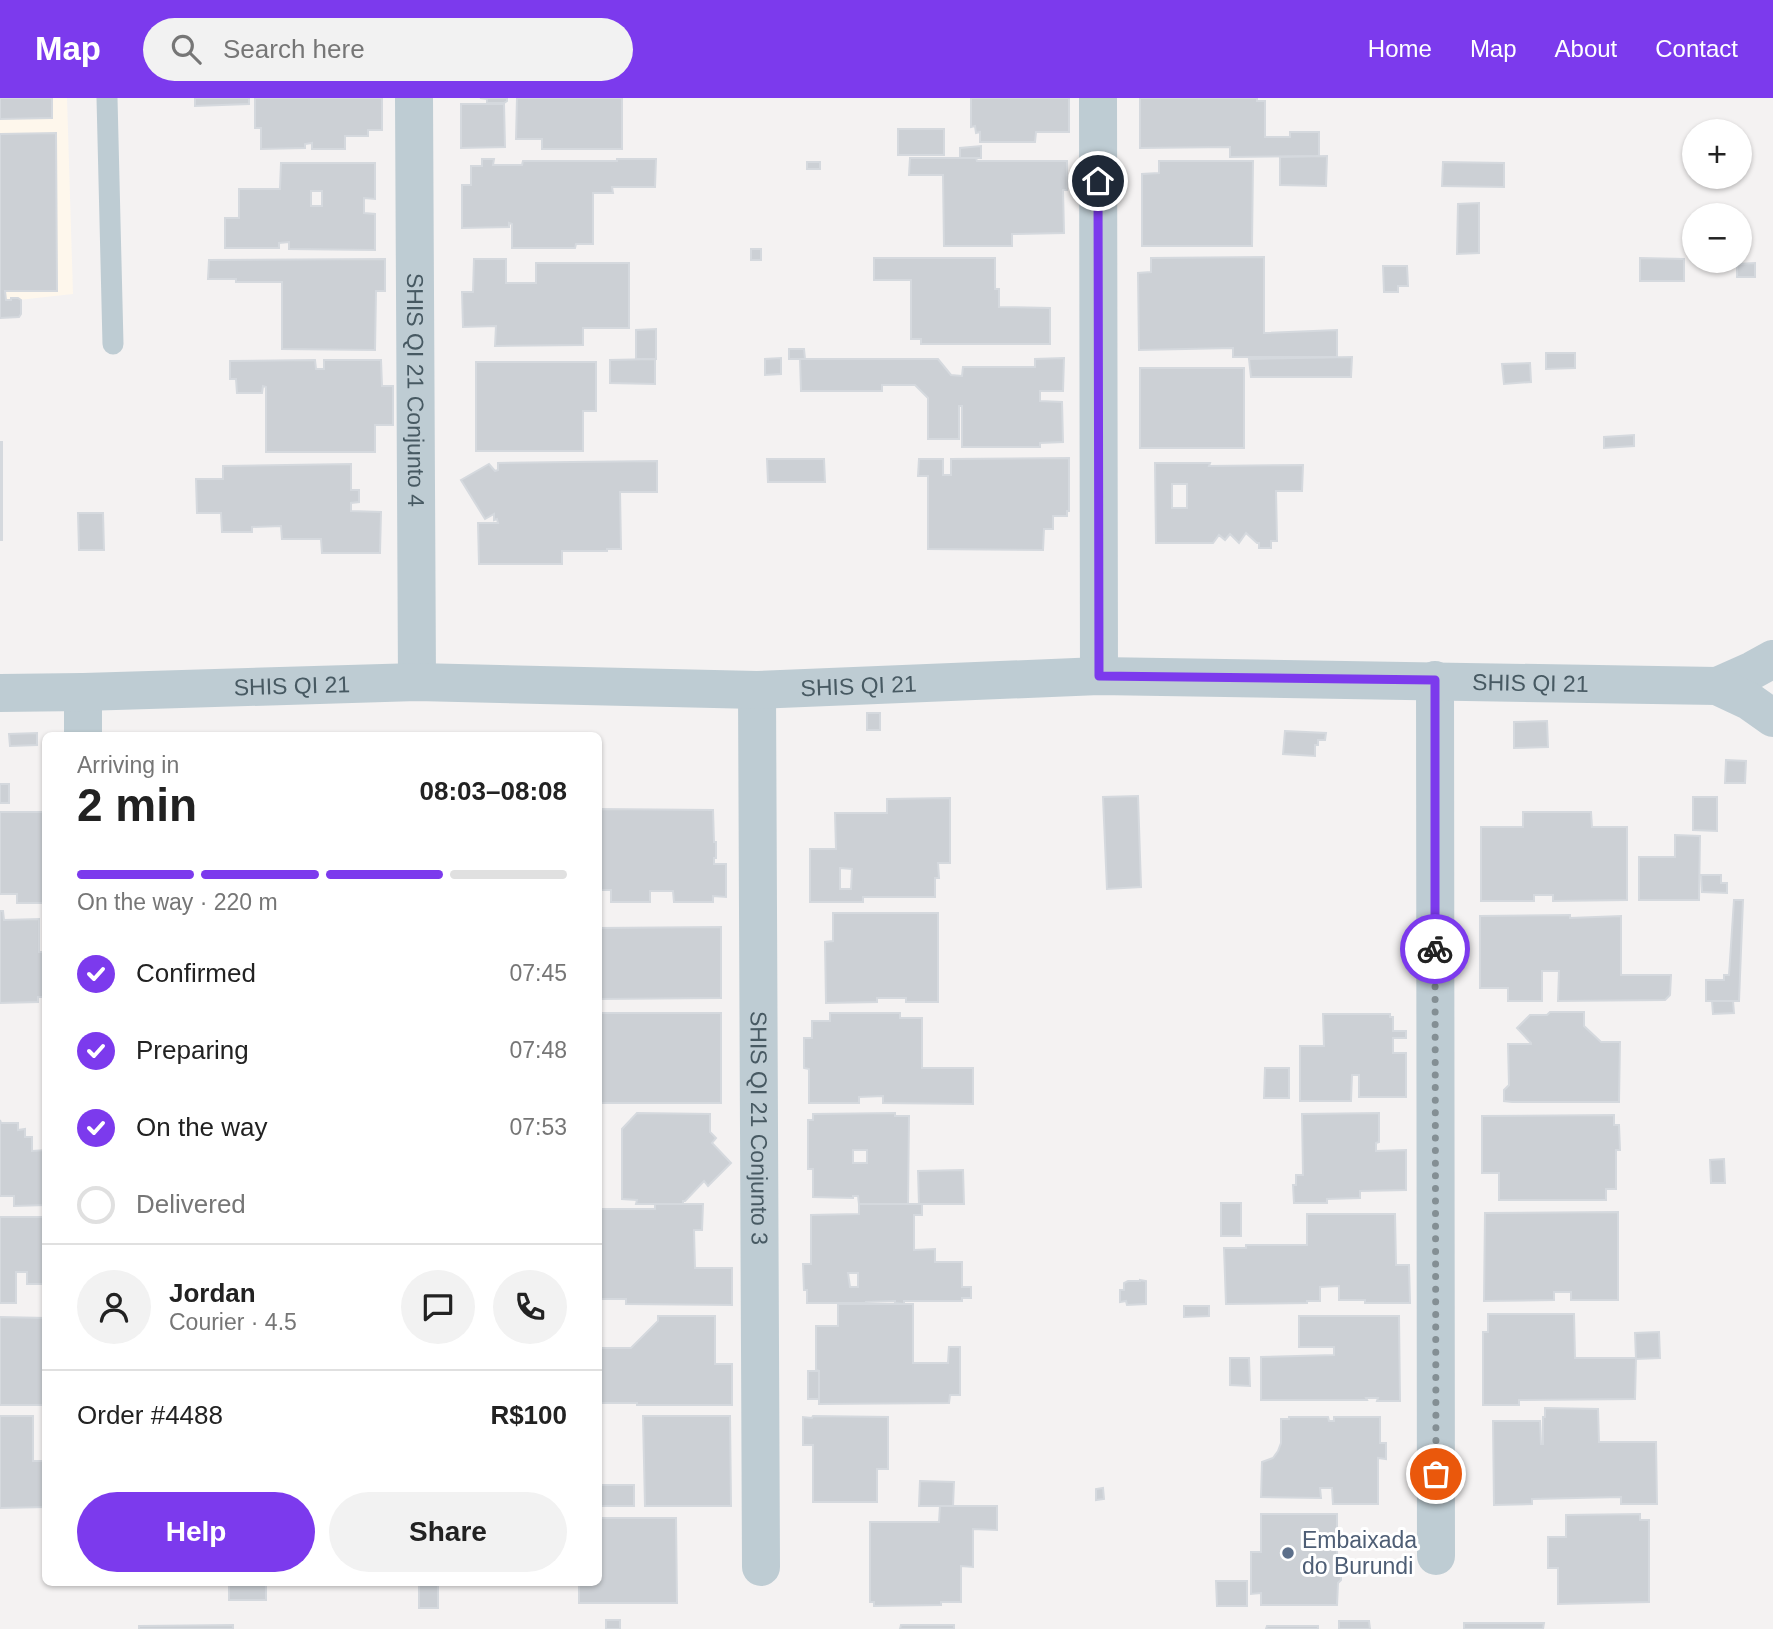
<!DOCTYPE html>
<meta charset="utf-8">
<style>
:root{--surface:#fff;--page:#f2f2f2;--text:#222;--muted:#767676;--line:#e0e0e0;--accent:#7c3aed}
body{margin:0;font-family:Arial,sans-serif;background:var(--page);color:var(--text);height:100vh;display:flex;flex-direction:column;font-size:26px;white-space:nowrap}
*{box-sizing:border-box;margin:0}
p{font-size:23px;color:var(--muted)}
.icon{flex:none;width:38px;height:38px;fill:none;stroke:currentColor;stroke-width:2;stroke-linecap:round;stroke-linejoin:round}
.map{position:relative;flex:1;overflow:hidden}
.details{position:absolute;left:42px;top:634px;width:560px;height:854px;display:flex;flex-direction:column;background:var(--surface);border-radius:10px;box-shadow:0 2px 5px #0004}
.details>*{flex:none}
.tools{position:absolute;left:1682px;top:21px;display:grid;gap:14px}
.tools a{display:grid;place-items:center;width:70px;height:70px;border-radius:50%;background:var(--surface);box-shadow:0 2px 5px #0004;font-size:35px}
.pin{position:absolute;display:grid;place-items:center;width:60px;height:60px;color:#fff;margin:-30px;border:4px solid #fff;border-radius:50%;box-shadow:0 2px 7px #0007}
.courier{position:absolute;display:grid;place-items:center;width:70px;height:70px;margin:-35px;border:5px solid #7c3aed;border-radius:50%;background:#fff;color:#222;box-shadow:0 2px 9px #0007}
.headline em{font-style:normal;font-weight:700}
.headline div{display:flex;flex-direction:column-reverse}
.headline{display:flex;align-items:center;justify-content:space-between;height:119px;padding:0 35px}
h1{font-size:46px;font-weight:700;line-height:52px}
.bar{display:grid;grid-template-columns:repeat(4,1fr);gap:10px 7px;align-content:center;height:84px;padding:0 35px}
.bar i{height:9px;border-radius:5px;background:var(--line)}
.bar .selected{background:var(--accent)}
.bar p{grid-column:span 4}
.line{display:flex;align-items:center;gap:18px;padding:0 35px;border-top:2px solid var(--line)}
.line div{flex:1}
.round{display:grid;place-items:center;flex:none;width:74px;height:74px;border-radius:37px;background:var(--page)}
ol{padding:0 35px;list-style:none}
li{display:flex;align-items:center;gap:21px;height:77px}
li p{margin-inline-start:auto}
li .icon{padding:7px;border-radius:50%;background:var(--accent);color:#fff;stroke-width:4}
li:last-child{color:var(--muted)}
li i{width:38px;height:38px;border:4px solid var(--line);border-radius:50%}
.cta{display:flex;gap:14px;margin-top:auto;padding:14px 35px}
.cta a{flex:1;height:80px;border-radius:42px;background:var(--accent);color:#fff;font-size:28px;font-weight:700;line-height:80px;text-align:center}
.cta a+a{background:var(--page);color:var(--text)}
header{display:flex;align-items:center;gap:42px;box-sizing:border-box;height:98px;padding:0 35px;background:var(--accent);color:#fff}
header strong{font-size:33px}
nav{display:flex;gap:38px;margin-inline-start:auto;font-size:24px}
.search{width:490px;height:63px;background:var(--page);display:flex;align-items:center;gap:18px;box-sizing:border-box;padding:0 24px;border-radius:38px;color:var(--muted);font-size:26px}
.map>svg:first-child{display:block}
</style>
<header>
<strong>Map</strong>
<div class="search"><svg class="icon" aria-label="search" viewBox="0 0 24 24"><circle cx="10" cy="10" r="6"/><path d="M15 15l6 6"/></svg>Search here</div>
<nav><a>Home</a><a>Map</a><a>About</a><a>Contact</a></nav>
</header>
<div class="map">
<svg width="1773" height="1531" viewBox="0 0 1773 1531">
<rect width="100%" height="100%" fill="#f4f2f2"/>
<polygon fill="#fef7ec" points="0,0 67,0 73,196 0,204"/>
<g fill="#ccd0d5" stroke="#d5d9de" stroke-width="2" fill-rule="evenodd">
<polygon points="0,0 52,0 52,20 0,21"/>
<polygon points="195,0 249,0 249,6 195,8"/>
<polygon points="255,0 382,0 382,32 368,32 368,38 345,38 345,51 312,51 312,45 305,46 305,50 261,51 261,30 255,30"/>
<polygon points="480,0 507,0 507,3 504,5 487,5 487,1"/>
<polygon points="517,0 622,0 622,51 542,51 542,41 516,41"/>
<polygon points="971,0 1069,0 1069,34 1036,34 1035,44 980,44 980,34 976,35 975,28 971,29"/>
<polygon points="1140,0 1257,0 1257,3 1265,3 1265,39 1290,39 1290,34 1319,34 1319,58 1230,59 1230,49 1140,50"/>
<polygon points="461,6 504,6 505,49 461,50"/>
<rect x="898" y="31" width="46" height="26"/>
<polygon points="56,35 57,193 5,193 6,202 11,202 11,200 18,200 21,202 21,216 19,219 0,220 0,36"/>
<polygon points="981,48 981,60 960,60 960,50"/>
<polygon points="1327,58 1326,88 1280,87 1280,59"/>
<polygon points="910,60 976,60 977,63 1067,63 1067,92 1063,92 1064,135 1012,136 1012,148 944,148 943,77 909,77"/>
<polygon points="482,61 494,61 493,67 522,67 523,63 617,63 617,61 656,61 655,89 612,89 613,95 593,95 593,146 576,146 575,150 512,150 512,126 509,125 509,129 462,130 462,87 471,87 471,68 482,68"/>
<polygon points="1159,63 1253,63 1252,148 1142,148 1142,76 1159,75"/>
<rect x="807" y="64" width="13" height="7"/>
<polygon points="1443,64 1504,65 1504,89 1442,88"/>
<path d="M 281,65 L 375,65 L 375,101 L 364,100 L 364,115 L 375,116 L 375,152 L 289,151 L 289,144 L 279,145 L 279,150 L 225,150 L 225,120 L 239,120 L 239,91 L 280,91 ZM 311,93 L 322,93 L 322,108 L 311,108 Z"/>
<polygon points="1479,105 1479,155 1457,156 1458,106"/>
<rect x="751" y="151" width="10" height="11"/>
<polygon points="1264,159 1264,235 1337,232 1337,259 1233,259 1233,250 1139,252 1138,175 1151,174 1151,160"/>
<polygon points="874,160 995,160 995,191 999,191 999,209 1050,210 1050,246 921,246 921,241 911,241 911,182 874,182"/>
<polygon points="1640,160 1684,161 1684,183 1640,183"/>
<polygon points="385,161 385,193 376,193 375,252 282,251 282,184 236,184 236,181 208,181 209,162"/>
<polygon points="474,161 506,161 506,185 536,185 536,165 629,165 629,230 583,230 583,247 495,248 496,228 463,229 462,194 473,194"/>
<polygon points="1755,165 1755,179 1737,179 1737,166"/>
<polygon points="1383,168 1407,168 1408,188 1398,188 1398,194 1384,194"/>
<polygon points="656,231 656,261 636,261 636,232"/>
<polygon points="789,251 804,251 805,261 789,261"/>
<polygon points="1546,255 1575,255 1575,270 1546,271"/>
<polygon points="1352,259 1351,279 1251,279 1249,261"/>
<polygon points="781,260 781,276 765,277 765,261"/>
<polygon points="1064,260 1063,293 1040,293 1040,303 1062,304 1063,344 1040,345 1040,349 962,349 962,308 959,308 959,341 928,341 928,300 915,287 882,287 882,293 801,293 800,261 938,261 951,277 962,278 963,269 1035,269 1035,261"/>
<polygon points="655,261 655,286 610,285 610,262"/>
<polygon points="315,262 316,271 324,271 324,262 381,262 382,288 393,288 393,327 375,327 375,354 266,354 266,289 263,288 262,295 237,295 236,281 230,281 230,263"/>
<polygon points="476,264 596,264 596,313 583,313 583,353 476,353"/>
<polygon points="1530,265 1531,284 1504,286 1502,266"/>
<rect x="1140" y="270" width="104" height="80"/>
<polygon points="1634,337 1634,348 1604,350 1604,339"/>
<rect x="0" y="344" width="2" height="98"/>
<polygon points="1069,360 1069,413 1067,413 1067,418 1053,418 1053,431 1044,431 1043,452 928,451 928,378 918,378 919,361 943,361 943,377 951,377 951,361"/>
<polygon points="767,361 824,361 825,384 768,384"/>
<polygon points="657,363 657,394 620,394 621,451 607,451 607,453 562,453 562,466 479,466 478,425 498,425 497,421 494,422 494,416 485,421 461,382 489,366 495,373 498,372 498,365"/>
<path d="M 1155,365 L 1210,365 L 1209,368 L 1303,367 L 1302,393 L 1276,393 L 1277,443 L 1271,443 L 1271,450 L 1259,450 L 1259,445 L 1257,445 L 1246,435 L 1239,445 L 1230,436 L 1225,442 L 1219,437 L 1213,445 L 1156,445 ZM 1172,386 L 1187,386 L 1187,410 L 1172,410 Z"/>
<polygon points="351,366 351,392 359,392 359,404 351,405 351,413 381,414 380,455 322,455 321,441 282,441 281,428 252,429 252,434 222,434 221,415 197,415 196,381 223,381 223,368"/>
<polygon points="78,415 103,415 104,452 79,452"/>
<rect x="867" y="615" width="13" height="17"/>
<polygon points="1547,623 1548,649 1514,650 1514,624"/>
<polygon points="1285,633 1326,635 1325,642 1318,642 1318,647 1315,647 1315,658 1283,656"/>
<polygon points="37,635 37,647 10,648 9,636"/>
<polygon points="1726,662 1746,663 1745,685 1725,685"/>
<rect x="0" y="686" width="9" height="19"/>
<polygon points="1138,698 1141,789 1107,791 1103,699"/>
<polygon points="1693,699 1717,699 1717,733 1693,732"/>
<path d="M 950,700 L 950,765 L 938,765 L 939,780 L 935,780 L 935,799 L 863,799 L 863,804 L 810,804 L 810,751 L 836,751 L 835,715 L 887,715 L 887,701 ZM 840,770 L 852,771 L 851,791 L 840,791 Z"/>
<polygon points="598,711 713,712 714,744 716,744 716,760 714,760 714,766 726,766 726,799 713,798 713,804 674,804 673,793 650,793 650,804 611,804 611,792 598,792"/>
<polygon points="0,714 46,714 46,805 17,805 17,796 0,796"/>
<polygon points="1523,714 1591,714 1592,729 1627,729 1627,802 1553,803 1553,797 1534,797 1534,803 1481,803 1481,729 1523,729"/>
<polygon points="1675,737 1700,738 1699,802 1639,802 1639,759 1675,759"/>
<polygon points="1701,777 1721,777 1721,785 1727,785 1727,795 1702,794"/>
<polygon points="1734,802 1743,802 1739,903 1706,903 1706,882 1724,882 1724,877 1729,877"/>
<polygon points="0,813 3,813 4,822 39,821 39,854 46,854 46,899 38,899 38,904 0,905"/>
<polygon points="833,815 938,815 938,904 906,904 906,900 877,900 877,904 826,905 825,844 833,843"/>
<polygon points="1570,817 1570,820 1621,818 1621,877 1671,877 1670,897 1665,902 1558,903 1559,873 1542,873 1542,903 1508,903 1508,890 1480,890 1480,818"/>
<polygon points="721,829 721,900 598,901 598,830"/>
<polygon points="1712,903 1733,903 1734,915 1713,916"/>
<polygon points="1550,914 1584,914 1584,928 1601,944 1620,944 1619,1004 1512,1004 1504,1003 1504,992 1509,987 1508,946 1531,946 1531,945 1517,930 1530,917 1547,917"/>
<rect x="601" y="915" width="120" height="90"/>
<polygon points="830,915 900,915 900,920 922,920 922,970 973,970 973,1006 883,1005 883,998 859,999 859,1005 809,1005 809,971 804,970 804,940 812,940 812,923 830,923"/>
<polygon points="1323,916 1390,916 1390,919 1393,919 1393,933 1406,933 1406,940 1393,940 1393,955 1406,955 1406,999 1359,999 1359,977 1352,977 1351,1003 1300,1003 1300,948 1324,948"/>
<polygon points="1265,970 1289,970 1289,1000 1264,1000"/>
<polygon points="637,1015 710,1016 710,1034 716,1040 712,1045 731,1065 708,1088 704,1083 685,1103 683,1103 683,1106 636,1106 637,1102 622,1101 622,1031"/>
<path d="M 895,1015 L 895,1018 L 909,1018 L 908,1106 L 859,1106 L 858,1098 L 853,1098 L 853,1100 L 813,1099 L 813,1071 L 808,1071 L 808,1022 L 813,1022 L 813,1016 ZM 853,1052 L 867,1052 L 867,1065 L 853,1065 Z"/>
<polygon points="1379,1015 1379,1044 1376,1045 1376,1053 1406,1052 1406,1092 1360,1093 1360,1100 1327,1101 1327,1105 1294,1105 1293,1087 1296,1087 1296,1077 1303,1077 1302,1016"/>
<polygon points="1614,1017 1614,1027 1619,1027 1620,1052 1616,1052 1616,1091 1606,1091 1606,1102 1499,1102 1499,1075 1482,1075 1482,1018"/>
<polygon points="0,1022 1,1025 18,1025 18,1032 25,1031 25,1039 32,1039 32,1053 46,1052 46,1107 14,1108 14,1098 0,1098"/>
<polygon points="1724,1061 1725,1085 1711,1085 1710,1062"/>
<polygon points="963,1072 964,1106 919,1106 918,1073"/>
<rect x="1221" y="1105" width="20" height="33"/>
<polygon points="655,1106 703,1106 702,1132 694,1132 695,1170 732,1170 732,1207 626,1206 626,1201 598,1201 598,1111 655,1111"/>
<path d="M 859,1106 L 922,1106 L 922,1117 L 914,1117 L 914,1152 L 935,1151 L 935,1164 L 962,1164 L 962,1189 L 971,1189 L 971,1200 L 962,1200 L 962,1203 L 904,1203 L 904,1206 L 895,1205 L 895,1203 L 866,1204 L 866,1205 L 807,1205 L 807,1192 L 804,1192 L 803,1166 L 811,1166 L 811,1117 L 859,1116 ZM 848,1175 L 858,1175 L 858,1189 L 850,1189 Z"/>
<polygon points="1618,1114 1618,1202 1571,1202 1571,1194 1554,1194 1554,1202 1484,1203 1485,1115"/>
<polygon points="1307,1116 1395,1116 1396,1167 1409,1167 1410,1205 1365,1205 1365,1202 1339,1202 1339,1188 1320,1189 1320,1203 1307,1203 1307,1205 1226,1206 1224,1150 1246,1150 1246,1147 1307,1147"/>
<polygon points="0,1119 46,1119 46,1186 27,1186 27,1174 16,1174 16,1205 0,1205"/>
<polygon points="1140,1182 1146,1183 1146,1206 1127,1207 1126,1203 1120,1204 1120,1192 1124,1192 1124,1185 1128,1183 1140,1183"/>
<polygon points="838,1206 913,1206 913,1265 948,1265 949,1249 960,1249 960,1297 950,1297 949,1305 819,1306 819,1273 816,1272 816,1228 838,1228"/>
<polygon points="1184,1208 1209,1208 1209,1218 1184,1219"/>
<polygon points="1488,1216 1574,1216 1575,1260 1636,1260 1635,1301 1519,1302 1519,1307 1483,1307 1483,1234 1488,1234"/>
<polygon points="658,1218 715,1218 715,1266 732,1266 732,1307 637,1307 637,1305 598,1305 598,1250 631,1250 658,1223"/>
<polygon points="1299,1218 1399,1218 1400,1303 1377,1303 1378,1300 1366,1300 1367,1302 1261,1302 1261,1259 1334,1257 1334,1249 1299,1249"/>
<polygon points="0,1219 46,1220 46,1307 0,1307"/>
<polygon points="1659,1234 1660,1260 1636,1261 1635,1235"/>
<polygon points="1230,1260 1249,1260 1250,1288 1230,1287"/>
<rect x="808" y="1273" width="11" height="28"/>
<polygon points="1545,1310 1598,1311 1599,1344 1656,1344 1657,1406 1621,1406 1621,1399 1532,1401 1532,1406 1494,1407 1493,1323 1540,1323 1541,1346 1543,1346 1543,1319 1545,1319"/>
<polygon points="0,1318 33,1318 33,1363 46,1363 46,1409 0,1410"/>
<polygon points="643,1318 730,1318 731,1408 645,1408"/>
<polygon points="813,1318 888,1319 888,1371 877,1371 877,1404 813,1404 813,1347 803,1347 803,1319 812,1320"/>
<polygon points="1289,1319 1328,1319 1329,1323 1334,1323 1334,1319 1380,1319 1380,1345 1386,1345 1386,1361 1378,1360 1378,1406 1333,1406 1332,1390 1320,1390 1321,1400 1261,1399 1262,1364 1273,1360 1278,1353 1281,1345 1281,1321 1289,1321"/>
<polygon points="920,1383 954,1384 953,1408 919,1408"/>
<rect x="598" y="1387" width="36" height="21"/>
<polygon points="1103,1390 1104,1401 1096,1402 1096,1391"/>
<polygon points="940,1408 997,1408 997,1432 973,1431 973,1469 961,1468 961,1504 941,1504 941,1507 874,1508 874,1504 870,1504 870,1424 939,1424"/>
<polygon points="1261,1416 1337,1416 1337,1460 1341,1463 1341,1482 1338,1485 1337,1507 1261,1507 1261,1495 1251,1496 1251,1454 1261,1454"/>
<polygon points="1640,1416 1640,1422 1649,1422 1649,1504 1558,1506 1558,1470 1548,1470 1548,1439 1566,1439 1566,1417"/>
<polygon points="598,1420 676,1420 677,1505 579,1505 579,1484 598,1484"/>
<polygon points="1216,1483 1247,1483 1247,1508 1217,1508"/>
<rect x="229" y="1484" width="37" height="18"/>
<rect x="419" y="1484" width="19" height="26"/>
<rect x="606" y="1522" width="14" height="9"/>
<polygon points="1339,1523 1369,1523 1370,1531 1339,1531"/>
<polygon points="1464,1525 1544,1525 1543,1531 1464,1531"/>
<polygon points="233,1527 233,1531 139,1531 139,1528"/>
<polygon points="901,1527 954,1527 954,1531 900,1531"/>
<polygon points="1267,1528 1318,1528 1318,1531 1266,1531"/>
</g>
<g fill="none" stroke-linecap="round" stroke-linejoin="round">
<polyline stroke="#beccd3" stroke-width="21" points="107,0 113,246"/>
<g stroke="#beccd3" stroke-width="38">
<path id="s1" d="M 414,0 L 417,584"/>
<polyline points="1098,0 1099,578"/>
<polyline points="1435,582 1436,1458"/>
<polyline points="1717,588 1753,572 1773,561"/>
<path id="s2" d="M 757,592 L 761,1469"/>
<polyline points="83,594 83,637"/>
<path id="s3" d="M 0,595 L 83,594 L 417,584 L 757,592 L 1099,578 L 1717,588 L 1749,603 L 1773,620"/>
</g>
</g>
<g fill="none" stroke-linecap="round" stroke-linejoin="round">
<polyline stroke="#848f94" stroke-width="7" stroke-dasharray="0 12.6" points="1435,851 1436,1376"/>
<polyline stroke="#7c3aed" stroke-width="9" points="1098,83 1099,578 1435,582 1435,851"/>
</g>
<circle fill="#5c6f8a" stroke="#fff" stroke-width="2.5" cx="1288" cy="1455" r="7"/>
<g text-anchor="middle" dominant-baseline="central" stroke-width="6" stroke-linejoin="round" paint-order="stroke">
<g font-size="23" fill="#475962" stroke="#fff">
<text stroke="none"><textPath href="#s1" startOffset="292">SHIS QI 21 Conjunto 4</textPath></text>
<text stroke="none"><textPath href="#s3" startOffset="1531">SHIS QI 21</textPath></text>
<text stroke="none"><textPath href="#s3" startOffset="292">SHIS QI 21</textPath></text>
<text stroke="none"><textPath href="#s3" startOffset="859">SHIS QI 21</textPath></text>
<text stroke="none"><textPath href="#s2" startOffset="438">SHIS QI 21 Conjunto 3</textPath></text>
</g>
<g font-size="23" fill="#4e5e75" stroke="#fff" text-anchor="start">
<text x="1302" y="1442">Embaixada<tspan x="1302" dy="26">do Burundi</tspan></text>
</g>
</g>
</svg>
<div class="tools">
<a>+</a>
<a>−</a>
</div>
<div class="pin" style="left:1436px;top:1376px;background:#ea580c"><svg class="icon" aria-label="bag" viewBox="0 0 24 24"><path d="M5 8h14l-1 12H6zM9 8a3 3 0 0 1 6 0"/></svg></div>
<div class="pin" style="left:1098px;top:83px;background:#1f2937"><svg class="icon" aria-label="home" viewBox="0 0 24 24"><path d="M3 11l9-7 9 7M6 9v11h12V9"/></svg></div>
<div class="courier" style="left:1435px;top:851px"><svg class="icon" aria-label="bike" viewBox="0 0 24 24"><circle cx="6" cy="16" r="4"/><circle cx="18" cy="16" r="4"/><path d="M6 16l4-8h5l3 8M10 8l3 8H6M13 5h3"/></svg></div>
<section class="details">
<div class="headline"><div><h1>2 min</h1><p>Arriving in</p></div><em>08:03–08:08</em></div>
<div class="bar"><i class="selected"></i><i class="selected"></i><i class="selected"></i><i></i><p>On the way · 220 m</p></div>
<ol>
<li><svg class="icon" aria-label="check" viewBox="0 0 24 24"><path d="M5 12l5 5 9-10"/></svg>Confirmed<p>07:45</p></li>
<li><svg class="icon" aria-label="check" viewBox="0 0 24 24"><path d="M5 12l5 5 9-10"/></svg>Preparing<p>07:48</p></li>
<li><svg class="icon" aria-label="check" viewBox="0 0 24 24"><path d="M5 12l5 5 9-10"/></svg>On the way<p>07:53</p></li>
<li><i></i>Delivered</li>
</ol>
<div class="line" style="height:126px"><a class="round"><svg class="icon" aria-label="person" viewBox="0 0 24 24"><circle cx="12" cy="8" r="4"/><path d="M4 21q1-7 8-7t8 7"/></svg></a><div><b>Jordan</b><p>Courier · 4.5</p></div><a class="round"><svg class="icon" aria-label="chat" viewBox="0 0 24 24"><path d="M4 5h16v11H9l-5 4z"/></svg></a><a class="round"><svg class="icon" aria-label="phone" viewBox="0 0 24 24"><path d="M5 4h4l2 5-3 2q2 4 5 5l2-3 5 2v4C11 20 4 13 5 4z"/></svg></a></div>
<div class="line" style="height:91px"><div>Order #4488</div><b>R$100</b></div>
<div class="cta"><a>Help</a><a>Share</a></div>
</section>
</div>
